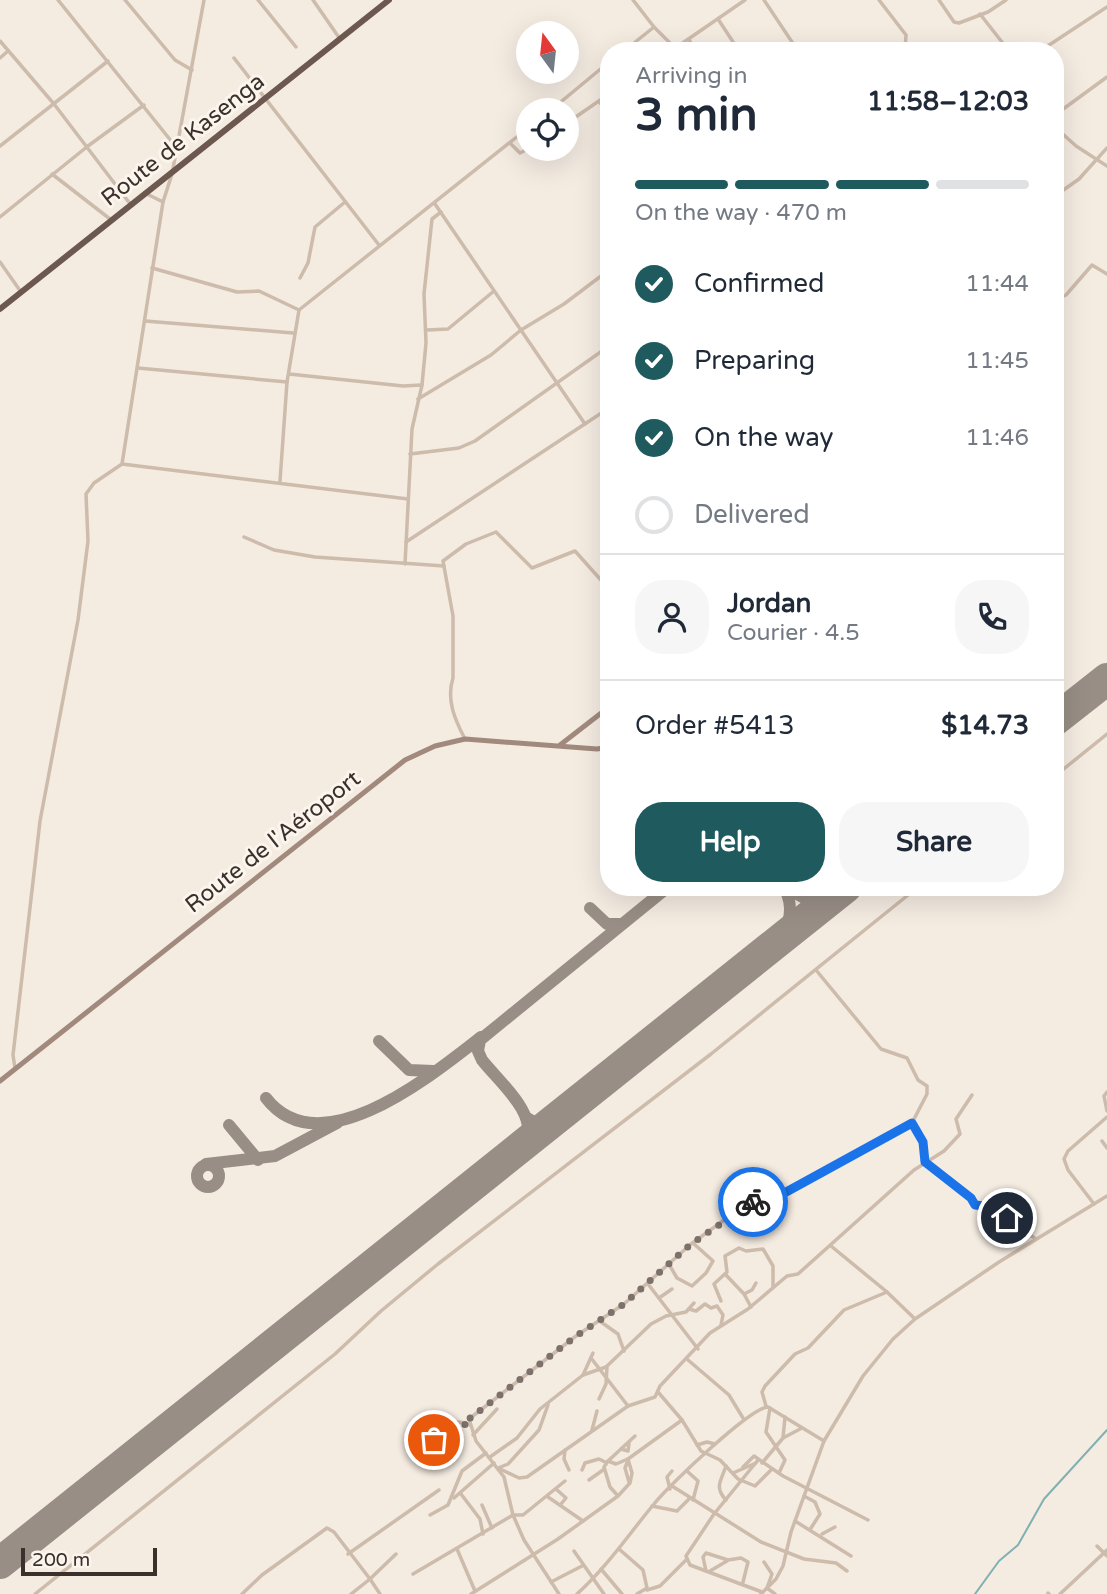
<!DOCTYPE html>
<meta charset="utf-8">
<style>
:root{--surface:#fff;--page:#f6f6f7;--text:#1f2937;--muted:#747a83;--line:#e0e1e3;--accent:#1f5a5e}
body{margin:0;font-family:"Varela Round",sans-serif;background:var(--page);color:var(--text);height:100vh;display:flex;flex-direction:column;font-size:26px;white-space:nowrap}
*{box-sizing:border-box;margin:0}
p{font-size:23px;color:var(--muted)}
.icon{flex:none;width:38px;height:38px;fill:none;stroke:currentColor;stroke-width:2;stroke-linecap:round;stroke-linejoin:round}
.map{position:relative;flex:1;overflow:hidden}
.drawer{position:absolute;left:600px;top:42px;width:464px;height:854px;display:flex;flex-direction:column;background:var(--surface);border-radius:28px;box-shadow:0 7px 28px #0002}
.drawer>*{flex:none}
.needle{width:46px;rotate:345deg}
.controls{position:absolute;left:516px;top:21px;display:grid;gap:14px}
.controls a{display:grid;place-items:center;width:63px;height:63px;border-radius:50%;background:var(--surface);box-shadow:0 7px 28px #0002;font-size:35px}
.scale{position:absolute;left:21px;bottom:18px;width:136px;box-sizing:border-box;padding-left:7px;border:4px solid #3b302b;border-top:0;font-size:19px;line-height:24px;white-space:nowrap;color:#3b302b;-webkit-text-stroke:5px #fbf5ee;paint-order:stroke}
.pin{position:absolute;display:grid;place-items:center;width:60px;height:60px;color:#fff;margin:-30px;border:4px solid #fff;border-radius:50%;box-shadow:0 2px 7px #0007}
.courier{position:absolute;display:grid;place-items:center;width:70px;height:70px;margin:-35px;border:5px solid #1a73e8;border-radius:50%;background:#fff;color:#222;box-shadow:0 2px 9px #0007}
.headline em{font-style:normal;font-weight:700}
.headline div{display:flex;flex-direction:column-reverse}
.headline{display:flex;align-items:center;justify-content:space-between;height:119px;padding:0 35px}
h1{font-size:46px;font-weight:700;line-height:52px}
.bar{display:grid;grid-template-columns:repeat(4,1fr);gap:10px 7px;align-content:center;height:84px;padding:0 35px}
.bar i{height:9px;border-radius:5px;background:var(--line)}
.bar .on{background:var(--accent)}
.bar p{grid-column:span 4}
.line{display:flex;align-items:center;gap:18px;padding:0 35px;border-top:2px solid var(--line)}
.line div{flex:1}
.round{display:grid;place-items:center;flex:none;width:74px;height:74px;border-radius:28px;background:var(--page)}
ol{padding:0 35px;list-style:none}
li{display:flex;align-items:center;gap:21px;height:77px}
li p{margin-inline-start:auto}
li .icon{padding:7px;border-radius:50%;background:var(--accent);color:#fff;stroke-width:4}
li:last-child{color:var(--muted)}
li i{width:38px;height:38px;border:4px solid var(--line);border-radius:50%}
.action{display:flex;gap:14px;margin-top:auto;padding:14px 35px}
.action a{flex:1;height:80px;border-radius:28px;background:var(--accent);color:#fff;font-size:28px;font-weight:700;line-height:80px;text-align:center}
.action a+a{background:var(--page);color:var(--text)}
.map>svg:first-child{display:block}
</style>
<div class="map">
<svg width="1107" height="1594" viewBox="0 0 1107 1594">
<rect width="100%" height="100%" fill="#f4ebe1"/>
<g fill="none" stroke-linecap="round" stroke-linejoin="round">
<polyline stroke="#7fb0b2" stroke-width="2" points="975,1594 999,1561 1018,1545 1044,1499 1107,1430"/>
<g stroke="#988e86" stroke-width="12">
<polyline points="785,887 806,899 835,896"/>
<polyline points="590,908 607,924 621,924"/>
<path d="M 777,942 C 790,925 795,908 784,887"/>
<polyline points="379,1041 409,1070 433,1071"/>
<path d="M 266,1098 C 320,1168 433,1074 481,1037"/>
<polyline points="527,1118 536,1123 552,1122"/>
<polyline points="229,1125 258,1160"/>
<path d="M 525,1143 C 540,1115 499,1082 482,1060 L 478,1051 L 480,1040 L 668,887"/>
<polyline points="206,1164 275,1156 337,1123"/>
<circle cx="208" cy="1176" r="11"/>
</g>
<g stroke="#988e86" stroke-width="32">
<polyline points="1055,720 1107,679"/>
<polyline points="0,1563 846,887"/>
</g>
<g stroke="#cdbbac" stroke-width="3.5">
<polyline points="58,0 176,147"/>
<polyline points="125,0 175,60 192,70"/>
<polyline points="258,0 296,47"/>
<polyline points="313,0 340,39"/>
<polyline points="764,0 798,51"/>
<polyline points="879,0 906,35 905,51"/>
<polyline points="939,0 954,22 959,23 988,12 1006,0"/>
<polyline points="980,14 1009,51"/>
<polyline points="718,19 739,51"/>
<polyline points="654,27 678,51"/>
<polyline points="689,39 694,51"/>
<polyline points="0,41 54,104 131,205"/>
<polyline points="624,51 654,27 633,0"/>
<polyline points="671,51 745,0"/>
<polyline points="1040,51 1107,7"/>
<polyline points="0,58 8,51"/>
<polyline points="234,58 379,245"/>
<polyline points="599,101 609,116"/>
<polyline points="551,110 609,62"/>
<polyline points="1055,115 1107,77"/>
<polyline points="567,123 609,94"/>
<polyline points="1055,127 1076,146 1107,166"/>
<polyline points="510,143 520,153 528,149"/>
<polyline points="0,146 108,61"/>
<polyline points="52,174 110,219"/>
<polyline points="147,194 163,202"/>
<polyline points="1055,196 1079,179 1107,148"/>
<polyline points="435,204 585,424"/>
<polyline points="0,217 88,146 144,105"/>
<polyline points="0,262 21,292"/>
<polyline points="152,268 237,292 259,291 299,310"/>
<polyline points="300,278 308,263 315,227 345,202"/>
<polyline points="1055,300 1066,295 1092,265 1107,274"/>
<polyline points="145,321 293,333"/>
<polyline points="427,330 448,329 494,291"/>
<polyline points="138,368 287,382"/>
<polyline points="289,374 403,386 422,385"/>
<polyline points="418,399 491,355 521,330 564,304 609,270"/>
<polyline points="410,454 459,448 475,441 609,346"/>
<polyline points="122,464 408,499"/>
<polyline points="280,481 287,382 299,310 528,128"/>
<polyline points="244,537 274,550 315,557 444,566"/>
<polyline points="406,542 609,408"/>
<polyline points="405,564 412,429 422,385 426,343 424,294 432,219 441,212"/>
<path d="M 465,739 C 455,720 446,700 453,678 L 453,616 L 443,561 L 466,544 L 496,532 L 532,568 L 575,551 L 609,589"/>
<polyline points="1055,776 1107,734"/>
<polyline points="816,970 881,1049 907,1058 918,1080 927,1086 927,1094 912,1123 923,1142 925,1162 971,1197 975,1205 994,1210 1036,1239"/>
<polyline points="15,1068 13,1055 40,821 78,620 88,541 86,494 94,483 122,464 163,202 172,174 204,0"/>
<polyline points="1107,1092 1104,1096 1107,1111"/>
<polyline points="1102,1141 1107,1148"/>
<polyline points="1094,1204 1068,1170 1064,1159 1068,1151 1107,1117"/>
<polyline points="831,1246 887,1292"/>
<polyline points="670,1266 677,1278 692,1286 706,1273 713,1261 693,1243"/>
<polyline points="725,1274 744,1294 751,1307"/>
<polyline points="648,1284 698,1349"/>
<polyline points="744,1294 752,1290 756,1283"/>
<polyline points="659,1298 672,1289"/>
<polyline points="721,1301 714,1284 727,1272 725,1256 739,1248 746,1251 763,1249 773,1266 773,1287"/>
<polyline points="689,1309 696,1311 705,1304 711,1308 717,1306 723,1315 721,1325"/>
<polyline points="601,1322 618,1334 624,1351"/>
<polyline points="591,1358 628,1406"/>
<polyline points="688,1360 729,1395 743,1418"/>
<polyline points="583,1375 593,1353"/>
<polyline points="658,1392 682,1420 701,1451 720,1460 738,1479 755,1486 772,1469"/>
<polyline points="599,1399 606,1384 607,1367"/>
<polyline points="766,1406 762,1392 765,1386 795,1354 808,1348 844,1310 887,1292 914,1318"/>
<polyline points="770,1408 766,1432 785,1460 779,1473"/>
<polyline points="592,1430 597,1411"/>
<polyline points="473,1435 497,1409"/>
<polyline points="783,1438 785,1417"/>
<polyline points="697,1445 707,1442 715,1444"/>
<polyline points="621,1449 628,1451 629,1443"/>
<polyline points="565,1450 564,1459 569,1470"/>
<path d="M 429,1456 C 439,1439 443,1413 470,1425"/>
<polyline points="490,1457 517,1438 540,1409 583,1375 606,1367 651,1324 666,1316 686,1312 694,1303"/>
<polyline points="758,1460 714,1514 686,1556 690,1565 762,1592"/>
<polyline points="608,1461 635,1436"/>
<polyline points="627,1463 625,1468 629,1482"/>
<polyline points="762,1463 783,1438 802,1428"/>
<path d="M 726,1466 C 721,1481 714,1487 726,1500"/>
<polyline points="743,1467 754,1456 783,1476 868,1520"/>
<polyline points="498,1468 508,1464 539,1430 548,1405"/>
<polyline points="500,1469 519,1478 527,1477 628,1406 655,1397 660,1386 710,1333 748,1309 787,1276 798,1274 914,1170 944,1151 960,1134 956,1119 972,1095"/>
<polyline points="582,1470 585,1463 599,1459 605,1462"/>
<polyline points="688,1472 698,1481 693,1500"/>
<polyline points="733,1473 756,1463"/>
<polyline points="589,1480 603,1470"/>
<polyline points="672,1486 761,1542 804,1559 836,1563 847,1571"/>
<polyline points="556,1489 566,1498 561,1504"/>
<polyline points="670,1489 667,1477 672,1471"/>
<polyline points="461,1494 480,1519 483,1534"/>
<polyline points="618,1496 610,1487 604,1467 608,1461 616,1464 628,1459"/>
<polyline points="804,1496 815,1502 820,1514 811,1528"/>
<polyline points="548,1497 583,1521"/>
<polyline points="454,1498 494,1463"/>
<polyline points="482,1505 492,1528"/>
<polyline points="652,1506 677,1511 690,1498"/>
<polyline points="430,1515 448,1505 462,1471 486,1453"/>
<polyline points="795,1521 851,1556"/>
<polyline points="822,1534 835,1527"/>
<polyline points="1097,1546 1107,1556"/>
<polyline points="457,1549 475,1591"/>
<polyline points="619,1549 643,1570 647,1588 637,1594"/>
<polyline points="574,1551 604,1594"/>
<polyline points="348,1554 439,1490"/>
<polyline points="764,1562 772,1574 767,1588 775,1594"/>
<polyline points="601,1569 622,1594"/>
<polyline points="706,1571 703,1557 706,1553 728,1560 741,1558 748,1562 743,1582"/>
<polyline points="710,1571 727,1561"/>
<polyline points="413,1574 513,1515 523,1515 565,1481"/>
<polyline points="551,1582 582,1566"/>
<polyline points="647,1590 660,1586 686,1560"/>
<polyline points="1048,1593 1049,1594"/>
<polyline points="35,1594 335,1354 381,1311 438,1264 711,1054 918,887"/>
<polyline points="242,1594 262,1575 327,1528 334,1532 370,1579 396,1554"/>
<polyline points="351,1594 370,1579 380,1594"/>
<polyline points="471,1594 558,1539 618,1496 630,1483 632,1473 628,1459 682,1420"/>
<polyline points="559,1594 524,1540 513,1515 504,1477 476,1441 469,1419 576,1336 624,1304 691,1244 731,1215 758,1199 770,1200 788,1191 912,1123"/>
<path d="M 577,1594 C 607,1567 629,1534 654,1504 C 668,1486 751,1407 768,1407 L 824,1441"/>
<polyline points="761,1594 776,1579 783,1566 791,1532 824,1441 863,1376 893,1339 915,1319 999,1262 1107,1196"/>
<polyline points="1060,1594 1107,1550"/>
</g>
<g stroke="#a18a7d" stroke-width="5">
<polyline points="560,745 609,707"/>
<polyline points="0,1081 405,760 435,746 465,739 597,749 609,747"/>
</g>
<polyline stroke="#6c584f" stroke-width="6" points="0,309 389,0"/>
</g>
<g fill="none" stroke-linecap="round" stroke-linejoin="round">
<polyline stroke="#7c716b" stroke-width="7" stroke-dasharray="0 12.6" points="434,1440 452,1423 470,1425 469,1419 576,1336 624,1304 691,1244 753,1202"/>
<polyline stroke="#1a73e8" stroke-width="9" points="753,1202 770,1200 788,1191 912,1123 923,1142 925,1162 971,1198 975,1205 985,1206 1007,1218"/>
</g>
<g text-anchor="middle" dominant-baseline="central" stroke-width="6" stroke-linejoin="round" paint-order="stroke">
<g font-size="23" fill="#3b302b" stroke="#fbf5ee">
<text transform="translate(183 140) rotate(-38)">Route de Kasenga</text>
<text transform="translate(273 842) rotate(-38)">Route de l'Aéroport</text>
</g>
</g>
</svg>
<div class="controls">
<a><svg class="needle" viewBox="-14 -14 28 28"><path d="M0-13l5 13h-10z" fill="#e53935"/><path d="M0 13l5-13h-10z" fill="#747a83"/></svg></a>
<a><svg class="icon" aria-label="locate" viewBox="0 0 24 24"><circle cx="12" cy="12" r="6"/><path d="M12 2v4M12 18v4M2 12h4M18 12h4"/></svg></a>
</div>
<div class="scale">200 m</div>
<div class="pin" style="left:434px;top:1440px;background:#ea580c"><svg class="icon" aria-label="bag" viewBox="0 0 24 24"><path d="M5 8h14l-1 12H6zM9 8a3 3 0 0 1 6 0"/></svg></div>
<div class="pin" style="left:1007px;top:1218px;background:#1f2937"><svg class="icon" aria-label="home" viewBox="0 0 24 24"><path d="M3 11l9-7 9 7M6 9v11h12V9"/></svg></div>
<div class="courier" style="left:753px;top:1202px"><svg class="icon" aria-label="bike" viewBox="0 0 24 24"><circle cx="6" cy="16" r="4"/><circle cx="18" cy="16" r="4"/><path d="M6 16l4-8h5l3 8M10 8l3 8H6M13 5h3"/></svg></div>
<section class="drawer">
<div class="headline"><div><h1>3 min</h1><p>Arriving in</p></div><em>11:58–12:03</em></div>
<div class="bar"><i class="on"></i><i class="on"></i><i class="on"></i><i></i><p>On the way · 470 m</p></div>
<ol>
<li><svg class="icon" aria-label="check" viewBox="0 0 24 24"><path d="M5 12l5 5 9-10"/></svg>Confirmed<p>11:44</p></li>
<li><svg class="icon" aria-label="check" viewBox="0 0 24 24"><path d="M5 12l5 5 9-10"/></svg>Preparing<p>11:45</p></li>
<li><svg class="icon" aria-label="check" viewBox="0 0 24 24"><path d="M5 12l5 5 9-10"/></svg>On the way<p>11:46</p></li>
<li><i></i>Delivered</li>
</ol>
<div class="line" style="height:126px"><a class="round"><svg class="icon" aria-label="person" viewBox="0 0 24 24"><circle cx="12" cy="8" r="4"/><path d="M4 21q1-7 8-7t8 7"/></svg></a><div><b>Jordan</b><p>Courier · 4.5</p></div><a class="round"><svg class="icon" aria-label="phone" viewBox="0 0 24 24"><path d="M5 4h4l2 5-3 2q2 4 5 5l2-3 5 2v4C11 20 4 13 5 4z"/></svg></a></div>
<div class="line" style="height:91px"><div>Order #5413</div><b>$14.73</b></div>
<div class="action"><a>Help</a><a>Share</a></div>
</section>
</div>
